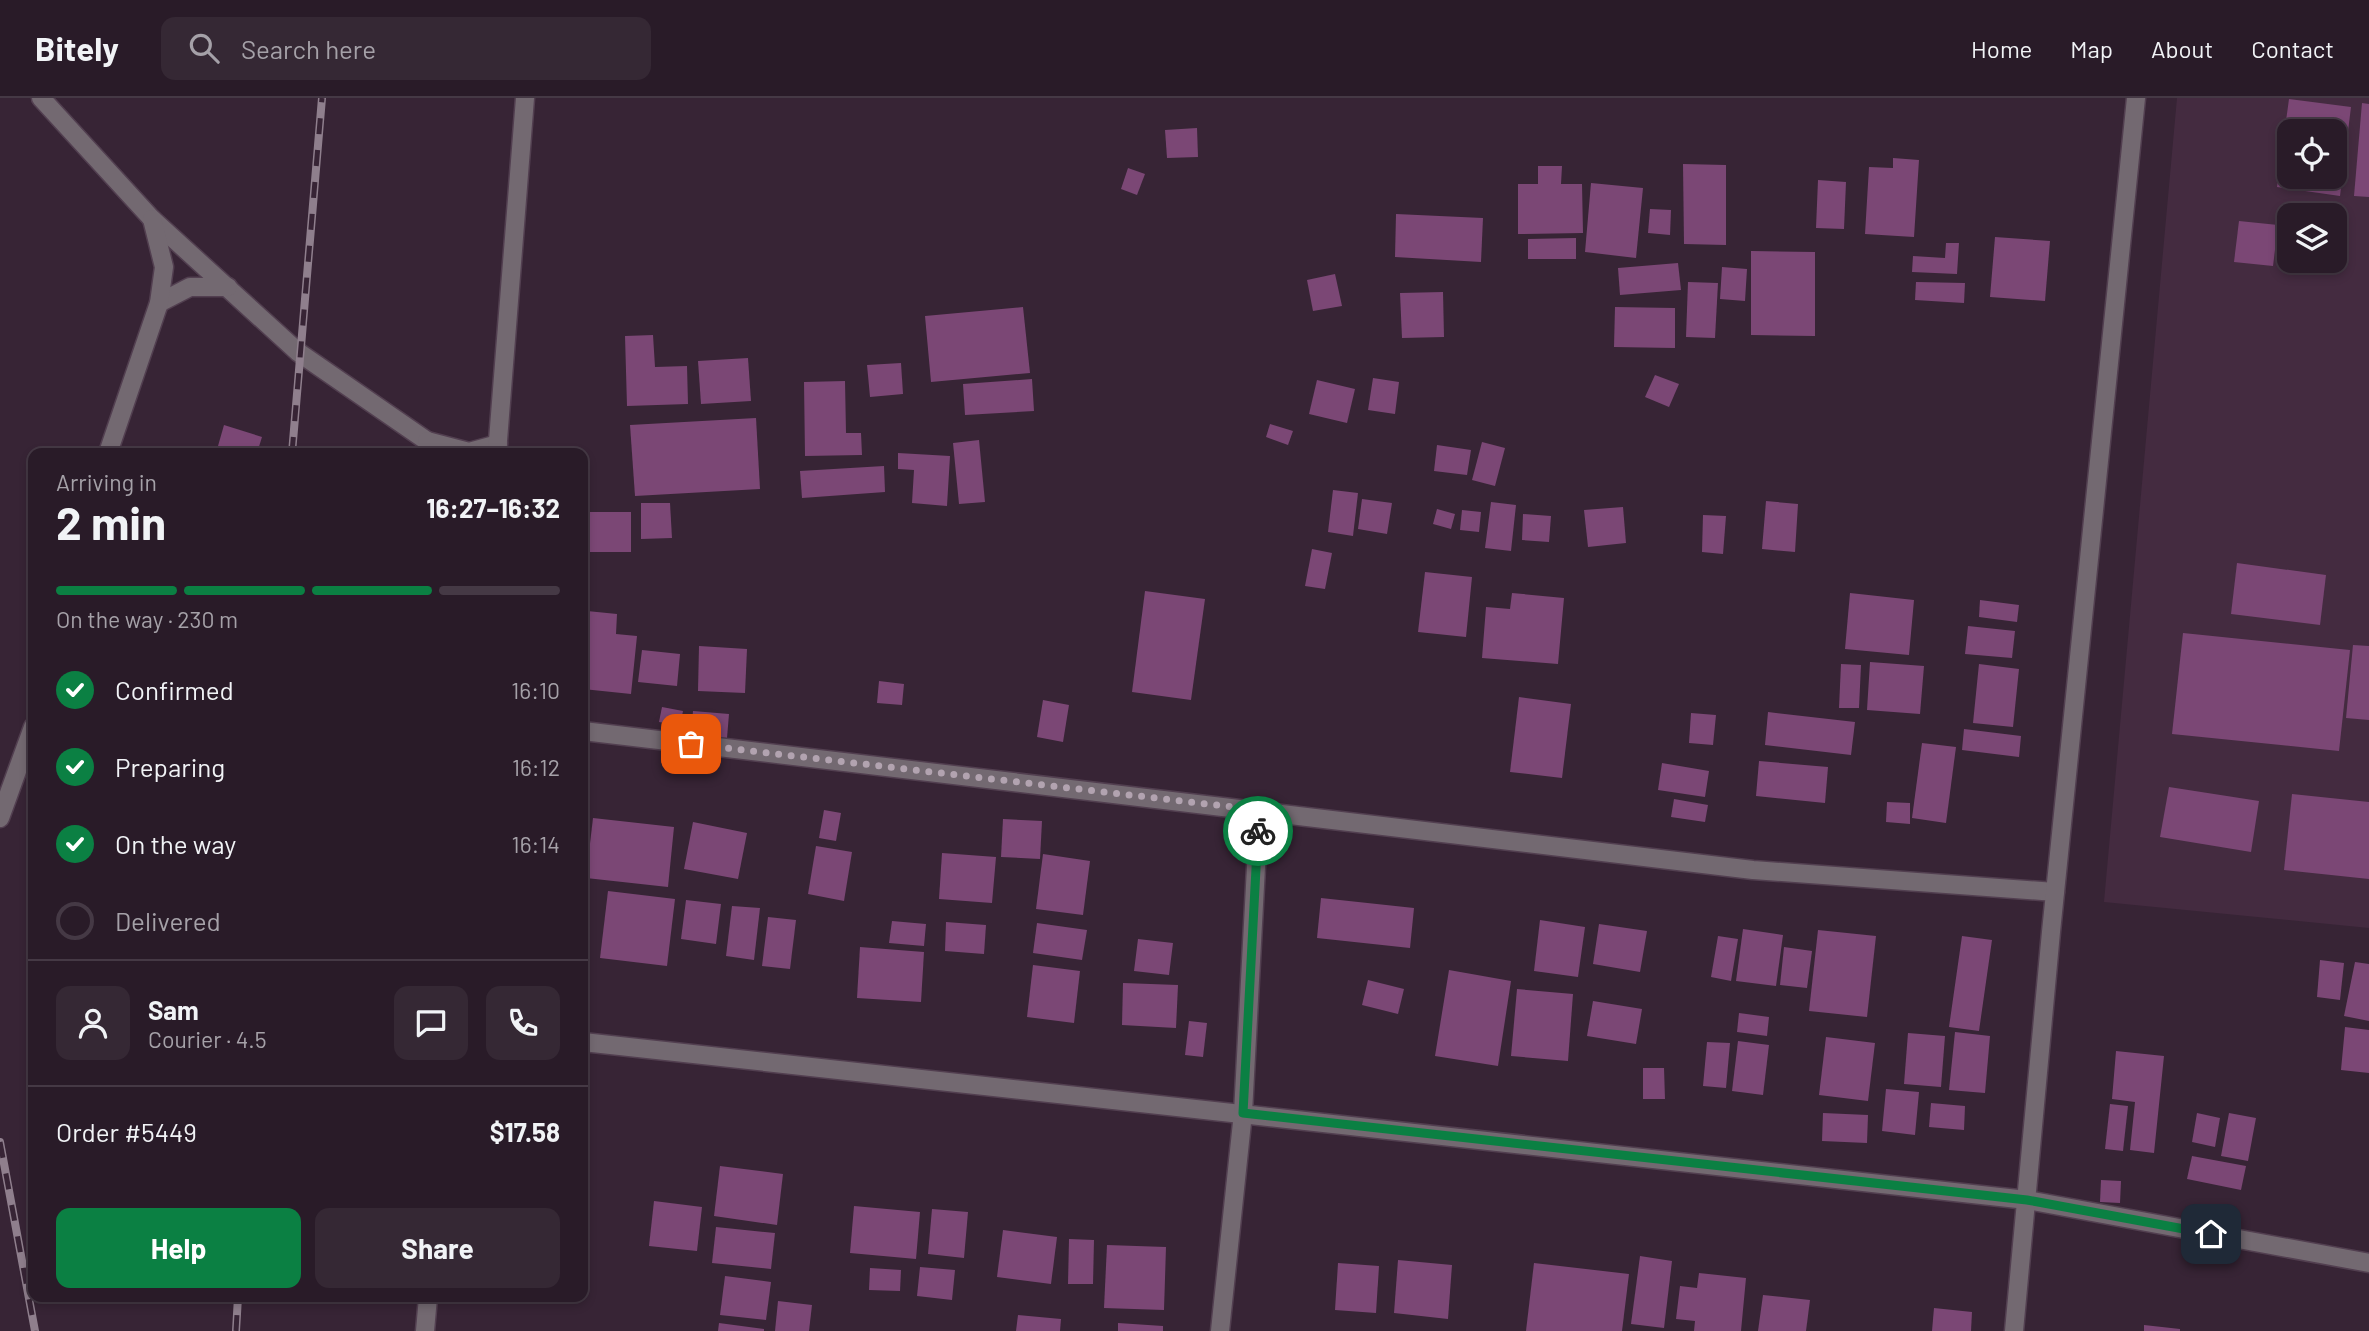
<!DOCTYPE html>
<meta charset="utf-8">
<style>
:root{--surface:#291b28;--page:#352834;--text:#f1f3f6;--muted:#a5a1a8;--line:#453945;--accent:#0b8043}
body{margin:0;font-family:Barlow,sans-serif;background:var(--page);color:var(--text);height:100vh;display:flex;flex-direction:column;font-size:26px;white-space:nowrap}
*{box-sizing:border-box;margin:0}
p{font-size:23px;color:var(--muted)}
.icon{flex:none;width:38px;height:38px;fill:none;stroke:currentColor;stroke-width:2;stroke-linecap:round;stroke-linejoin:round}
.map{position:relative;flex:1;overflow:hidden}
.panel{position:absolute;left:28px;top:350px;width:560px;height:854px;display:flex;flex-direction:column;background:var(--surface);border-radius:14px;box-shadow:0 4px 10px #0003,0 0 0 2px var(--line)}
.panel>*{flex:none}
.tools{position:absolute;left:2277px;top:21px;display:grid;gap:14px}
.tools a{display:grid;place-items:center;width:70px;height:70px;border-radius:14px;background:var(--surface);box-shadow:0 4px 10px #0003,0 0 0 2px var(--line);font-size:35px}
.pin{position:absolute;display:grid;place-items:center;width:60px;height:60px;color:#fff;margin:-30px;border-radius:14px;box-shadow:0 4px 10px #0006}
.courier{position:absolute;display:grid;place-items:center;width:70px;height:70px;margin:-35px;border:5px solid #0b8043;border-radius:50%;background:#fff;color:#222;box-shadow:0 2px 9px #0007}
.head em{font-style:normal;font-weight:700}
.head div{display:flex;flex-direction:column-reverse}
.head{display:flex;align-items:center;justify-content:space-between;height:119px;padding:0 28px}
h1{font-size:46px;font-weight:700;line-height:52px}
.bar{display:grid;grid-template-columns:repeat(4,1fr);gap:10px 7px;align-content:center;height:84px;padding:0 28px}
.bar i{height:9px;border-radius:5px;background:var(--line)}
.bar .active{background:var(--accent)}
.bar p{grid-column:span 4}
.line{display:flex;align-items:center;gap:18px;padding:0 28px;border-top:2px solid var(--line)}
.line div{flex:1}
.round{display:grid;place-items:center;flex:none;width:74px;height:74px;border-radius:14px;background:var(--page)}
ol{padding:0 28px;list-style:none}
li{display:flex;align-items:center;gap:21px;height:77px}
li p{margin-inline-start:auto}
li .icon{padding:7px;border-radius:50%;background:var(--accent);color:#fff;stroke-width:4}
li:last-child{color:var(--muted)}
li i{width:38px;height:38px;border:4px solid var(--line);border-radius:50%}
.button{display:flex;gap:14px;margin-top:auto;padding:14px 28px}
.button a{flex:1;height:80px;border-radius:14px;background:var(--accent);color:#fff;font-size:28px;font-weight:700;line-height:80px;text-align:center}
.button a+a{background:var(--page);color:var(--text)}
header{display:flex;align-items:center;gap:42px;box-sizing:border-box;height:98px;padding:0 35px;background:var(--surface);border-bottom:2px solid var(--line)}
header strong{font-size:33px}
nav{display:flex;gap:38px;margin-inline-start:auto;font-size:24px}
.search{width:490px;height:63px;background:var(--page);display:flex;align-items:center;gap:18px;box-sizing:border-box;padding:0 24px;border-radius:14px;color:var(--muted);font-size:26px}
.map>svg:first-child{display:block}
</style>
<header>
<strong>Bitely</strong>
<div class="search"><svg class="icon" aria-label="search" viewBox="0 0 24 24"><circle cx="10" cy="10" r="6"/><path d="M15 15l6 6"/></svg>Search here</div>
<nav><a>Home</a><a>Map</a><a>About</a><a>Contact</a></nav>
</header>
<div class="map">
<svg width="2369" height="1233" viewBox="0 0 2369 1233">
<rect width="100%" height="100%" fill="#372435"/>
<path fill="#442b40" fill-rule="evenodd" d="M 2177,0 L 2369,0 L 2369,830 L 2104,804 ZM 2289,33 L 2334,33 L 2334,79 L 2289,79 ZM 2289,117 L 2334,117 L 2334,163 L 2289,163 Z"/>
<g fill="#7b4775" fill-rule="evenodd">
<path d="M 2289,1 L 2351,9 L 2340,98 L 2277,89 ZM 2289,33 L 2334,33 L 2334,79 L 2289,79 Z"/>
<polygon points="2362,5 2369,6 2369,99 2354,98"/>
<polygon points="1197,30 1198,59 1167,60 1165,32"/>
<polygon points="1893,60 1919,62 1914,139 1865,136 1869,69 1893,70"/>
<polygon points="1683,66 1726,67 1726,147 1684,146"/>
<polygon points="1538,68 1562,68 1561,86 1582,86 1583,135 1518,136 1518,86 1538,86"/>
<polygon points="1128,70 1145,76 1137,97 1121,91"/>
<polygon points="1818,82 1846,84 1844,131 1816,130"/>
<polygon points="1591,85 1643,90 1636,160 1585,154"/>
<polygon points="1650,111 1671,112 1670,137 1648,135"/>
<polygon points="1396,116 1483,120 1481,164 1395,159"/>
<polygon points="2239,123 2278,127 2273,168 2234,164"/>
<polygon points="1995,139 2050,143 2045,203 1990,199"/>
<polygon points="1576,140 1576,161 1528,161 1528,141"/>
<polygon points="1946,145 1959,145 1957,176 1912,174 1913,158 1945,160"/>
<polygon points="1751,153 1815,154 1815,238 1751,237"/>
<polygon points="1678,165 1681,192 1620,197 1618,170"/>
<polygon points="1722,169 1747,171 1745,203 1720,201"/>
<polygon points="1335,176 1342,208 1313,213 1307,182"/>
<polygon points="1688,184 1718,185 1715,240 1686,239"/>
<polygon points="1916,184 1965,185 1964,205 1915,202"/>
<polygon points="1443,194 1444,239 1402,240 1400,195"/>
<polygon points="1023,209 1030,275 931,284 925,218"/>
<polygon points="1615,209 1675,210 1675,250 1614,249"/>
<polygon points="653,237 655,269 687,268 688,306 627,308 625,238"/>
<polygon points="748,260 751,303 701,306 698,263"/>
<polygon points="901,265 903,296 870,299 867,267"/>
<polygon points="1655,277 1679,286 1669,309 1645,299"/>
<polygon points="1373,280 1399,284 1395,316 1368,312"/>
<polygon points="1032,281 1034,313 965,317 963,286"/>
<polygon points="1317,282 1355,291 1347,325 1309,316"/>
<polygon points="845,283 846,335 861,335 862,357 805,358 804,284"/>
<polygon points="756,320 760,391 635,398 630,327"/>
<polygon points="1270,326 1293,333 1288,347 1266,339"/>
<polygon points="224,327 262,339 257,355 216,355"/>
<polygon points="979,342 985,404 959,406 953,345"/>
<polygon points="1482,344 1505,350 1495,388 1472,382"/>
<polygon points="1437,347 1471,352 1467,377 1434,373"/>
<polygon points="898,355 950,358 947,408 912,405 914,372 898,371"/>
<polygon points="884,368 885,394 802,400 800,373"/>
<polygon points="1333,392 1358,395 1353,438 1328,434"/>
<polygon points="1362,401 1392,405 1387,436 1358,431"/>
<polygon points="1766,403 1798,406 1795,454 1762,451"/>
<polygon points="1491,404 1516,407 1511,453 1485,450"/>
<polygon points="641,405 670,405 672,440 641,441"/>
<polygon points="1623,409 1626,445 1588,449 1584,412"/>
<polygon points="1437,411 1455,416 1451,431 1433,426"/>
<polygon points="1462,412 1481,414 1479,434 1460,432"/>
<rect x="587" y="414" width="44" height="40"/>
<polygon points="1523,416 1551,418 1549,444 1522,442"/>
<polygon points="1703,417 1726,418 1723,456 1702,454"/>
<polygon points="1312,451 1332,455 1325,491 1305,488"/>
<polygon points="2237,465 2326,477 2320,527 2231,516"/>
<polygon points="1425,474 1472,479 1466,539 1418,534"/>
<polygon points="1145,493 1205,501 1191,602 1132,594"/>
<polygon points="1512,495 1564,500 1558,566 1482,560 1486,509 1510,511"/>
<polygon points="1850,495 1914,502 1909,557 1845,551"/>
<polygon points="1980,502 2019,507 2017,524 1979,519"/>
<polygon points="587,513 617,516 616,536 637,538 631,596 583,591"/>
<polygon points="1968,528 2015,533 2012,560 1965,556"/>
<polygon points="2183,535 2350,552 2339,653 2172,636"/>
<polygon points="2353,547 2369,548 2369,622 2346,620"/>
<polygon points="699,548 747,551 745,595 698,593"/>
<polygon points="642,552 680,556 677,588 638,584"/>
<polygon points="1870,564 1924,568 1920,616 1867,612"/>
<polygon points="1841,566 1861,567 1859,610 1839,610"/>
<polygon points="1979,566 2019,571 2013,629 1973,625"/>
<polygon points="879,583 904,586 902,607 877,605"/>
<polygon points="1519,599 1571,606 1562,680 1510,674"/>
<polygon points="1043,602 1069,607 1063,644 1037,639"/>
<polygon points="662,609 683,613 680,628 659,624"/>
<polygon points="693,613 729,616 727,640 691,637"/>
<polygon points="1768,614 1855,624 1851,657 1765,647"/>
<polygon points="1691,615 1716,617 1713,647 1689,645"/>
<polygon points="1964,631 2021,638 2019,659 1962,652"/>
<polygon points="1922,645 1956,649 1946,725 1912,720"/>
<polygon points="1759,663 1828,669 1825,705 1756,698"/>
<polygon points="1662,665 1709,673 1705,699 1658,692"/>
<polygon points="2169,689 2259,703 2251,754 2160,739"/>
<polygon points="2292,696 2369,704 2369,781 2284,772"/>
<polygon points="1674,701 1708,707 1705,724 1671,719"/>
<polygon points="1887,704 1910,705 1910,726 1886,724"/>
<polygon points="824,712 841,715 836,743 819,740"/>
<polygon points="593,720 674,729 668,789 586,780"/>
<polygon points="1003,721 1042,723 1040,761 1001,759"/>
<polygon points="693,724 747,735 738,781 684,771"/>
<polygon points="816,748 852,754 844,803 808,796"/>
<polygon points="942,755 996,759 992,805 939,801"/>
<polygon points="1043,756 1090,763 1083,817 1036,811"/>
<polygon points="608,793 675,801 667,868 600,860"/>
<polygon points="1321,800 1414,810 1410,850 1317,840"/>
<polygon points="686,802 721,806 716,846 681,841"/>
<polygon points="732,808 760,810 754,862 726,858"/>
<polygon points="768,819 796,822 790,871 762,868"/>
<polygon points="1540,822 1585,829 1578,879 1534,873"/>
<polygon points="892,823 926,826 924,848 889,845"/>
<polygon points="946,824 986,827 984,856 945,853"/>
<polygon points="1037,825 1087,832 1082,862 1033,855"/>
<polygon points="1599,826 1647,833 1640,874 1593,866"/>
<polygon points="1743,831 1783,837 1776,888 1736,883"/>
<polygon points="1818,832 1876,838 1867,919 1809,913"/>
<polygon points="1718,838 1738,841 1731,883 1711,879"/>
<polygon points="1962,838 1992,842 1979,933 1949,929"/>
<polygon points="1138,841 1173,845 1169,877 1134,873"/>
<polygon points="860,849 924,854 921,904 857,900"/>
<polygon points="1784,849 1812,853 1807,890 1780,887"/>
<polygon points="2320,862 2344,865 2340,902 2317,899"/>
<polygon points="2355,864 2369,866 2369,923 2344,918"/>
<polygon points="1033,867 1080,873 1074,925 1027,919"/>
<polygon points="1449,872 1511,883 1498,968 1435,958"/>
<polygon points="1368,882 1404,891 1398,916 1362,907"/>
<polygon points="1123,885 1178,887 1176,930 1122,927"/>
<polygon points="1517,891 1573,896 1568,963 1511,958"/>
<polygon points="1593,903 1642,911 1636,946 1587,938"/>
<polygon points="1739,915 1769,919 1767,938 1737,934"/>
<polygon points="1189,923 1207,925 1203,959 1185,957"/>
<polygon points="2345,929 2369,932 2369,975 2341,972"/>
<polygon points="1955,934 1990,938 1985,995 1949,992"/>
<polygon points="1908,935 1945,938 1941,989 1904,986"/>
<polygon points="1826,939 1875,945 1868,1003 1819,997"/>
<polygon points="1738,943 1769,947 1763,997 1732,993"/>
<polygon points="1707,944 1730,945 1726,990 1703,988"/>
<polygon points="2116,953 2164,958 2154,1055 2130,1052 2135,1004 2112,1001"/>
<polygon points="1643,970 1664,970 1665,1001 1643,1001"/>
<polygon points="1886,991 1919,994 1915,1037 1882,1033"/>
<polygon points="1931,1005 1965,1008 1964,1032 1929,1029"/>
<polygon points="2110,1006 2128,1008 2123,1053 2105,1051"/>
<polygon points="1823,1015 1868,1017 1867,1045 1822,1043"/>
<polygon points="2197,1015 2220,1020 2215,1049 2192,1044"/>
<polygon points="2229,1015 2256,1020 2248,1063 2221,1058"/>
<polygon points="2192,1058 2246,1068 2241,1092 2187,1081"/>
<polygon points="720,1068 783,1076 777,1127 714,1118"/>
<polygon points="2101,1082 2121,1083 2120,1105 2100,1104"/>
<polygon points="654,1103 702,1109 697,1153 649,1148"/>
<polygon points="854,1108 920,1114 916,1161 850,1155"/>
<polygon points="932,1111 968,1114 964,1160 928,1156"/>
<polygon points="716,1129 775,1135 771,1171 712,1165"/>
<polygon points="1003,1132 1057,1139 1051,1186 997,1179"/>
<polygon points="1069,1141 1094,1142 1093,1186 1068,1186"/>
<polygon points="1107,1147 1166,1149 1164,1212 1104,1210"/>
<polygon points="1640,1158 1672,1163 1664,1230 1631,1226"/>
<polygon points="1398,1162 1452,1167 1448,1221 1394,1215"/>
<polygon points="1338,1165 1379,1168 1376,1215 1335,1212"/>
<polygon points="1534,1165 1629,1176 1622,1233 1526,1233"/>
<polygon points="920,1169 955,1172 952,1202 917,1198"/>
<polygon points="870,1170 901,1172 900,1193 869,1192"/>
<polygon points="1699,1175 1746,1180 1741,1233 1694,1233 1695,1223 1676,1221 1680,1188 1697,1190"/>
<polygon points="725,1178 771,1184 766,1222 720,1217"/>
<polygon points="1763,1197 1810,1202 1806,1233 1758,1233"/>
<polygon points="778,1203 812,1207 809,1233 775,1233"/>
<polygon points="1934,1210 1972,1214 1971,1233 1932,1233"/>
<polygon points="1018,1217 1061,1221 1060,1233 1016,1233"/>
<polygon points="719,1225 764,1231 764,1233 718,1233"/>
<polygon points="1118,1225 1163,1228 1163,1233 1118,1233"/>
<polygon points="2144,1227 2180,1231 2180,1233 2144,1233"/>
</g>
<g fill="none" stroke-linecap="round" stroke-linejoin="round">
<g stroke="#523f50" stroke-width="21">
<g id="minor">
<polyline points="41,0 152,121 298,254 427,343 440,355"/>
<polyline points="159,205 190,189 228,189"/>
<polyline points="427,343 469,354 498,346"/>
<polyline points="108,355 159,205 164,169 152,121"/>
<polyline points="497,355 525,0"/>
<polyline points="583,633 1753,772 2055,794"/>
<polyline points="0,720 33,629"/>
<polyline points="583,944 2027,1102 2369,1165"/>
<polyline points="425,1233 428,1199"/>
<polyline points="1220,1233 1243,1015 1259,712"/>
<polyline points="2014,1233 2051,834 2136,0"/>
</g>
</g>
<use href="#minor" stroke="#736971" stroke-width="18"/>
<g stroke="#8f7f8d" stroke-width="8">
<g id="rail">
<polyline points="292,355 322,0"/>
<polyline points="0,1044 35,1233"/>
<polyline points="236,1233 238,1199"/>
</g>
</g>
<use href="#rail" stroke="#372435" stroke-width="5" stroke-dasharray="16" stroke-linecap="butt"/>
</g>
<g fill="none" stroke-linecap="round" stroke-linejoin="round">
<polyline stroke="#b2a3b0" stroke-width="7" stroke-dasharray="0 12.6" points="691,646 1259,712 1258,733"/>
<polyline stroke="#0b8043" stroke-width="9" points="1258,733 1243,1015 2027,1102 2211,1136"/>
</g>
</svg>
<div class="tools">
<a><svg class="icon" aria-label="locate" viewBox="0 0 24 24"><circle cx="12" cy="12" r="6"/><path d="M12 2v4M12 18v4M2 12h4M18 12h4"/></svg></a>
<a><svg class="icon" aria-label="layers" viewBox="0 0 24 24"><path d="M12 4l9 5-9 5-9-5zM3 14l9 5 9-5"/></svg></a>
</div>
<div class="pin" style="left:691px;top:646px;background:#ea580c"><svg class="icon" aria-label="bag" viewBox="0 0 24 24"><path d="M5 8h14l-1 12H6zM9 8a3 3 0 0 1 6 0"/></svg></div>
<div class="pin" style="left:2211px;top:1136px;background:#1f2937"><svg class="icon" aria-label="home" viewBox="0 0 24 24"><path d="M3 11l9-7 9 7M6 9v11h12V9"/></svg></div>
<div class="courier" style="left:1258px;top:733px"><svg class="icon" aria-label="bike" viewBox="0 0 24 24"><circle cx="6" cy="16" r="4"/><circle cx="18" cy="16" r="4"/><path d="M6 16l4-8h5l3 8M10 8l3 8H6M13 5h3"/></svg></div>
<section class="panel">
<div class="head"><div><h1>2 min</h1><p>Arriving in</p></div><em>16:27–16:32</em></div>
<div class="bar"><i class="active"></i><i class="active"></i><i class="active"></i><i></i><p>On the way · 230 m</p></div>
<ol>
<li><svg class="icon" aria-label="check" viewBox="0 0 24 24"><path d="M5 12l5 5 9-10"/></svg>Confirmed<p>16:10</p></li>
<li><svg class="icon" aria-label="check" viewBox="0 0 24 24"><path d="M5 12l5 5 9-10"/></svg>Preparing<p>16:12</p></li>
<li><svg class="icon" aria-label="check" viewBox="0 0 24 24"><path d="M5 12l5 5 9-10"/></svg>On the way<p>16:14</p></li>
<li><i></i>Delivered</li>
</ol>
<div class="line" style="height:126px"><a class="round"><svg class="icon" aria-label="person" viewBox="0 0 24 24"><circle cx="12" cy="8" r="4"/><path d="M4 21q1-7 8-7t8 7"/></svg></a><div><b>Sam</b><p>Courier · 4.5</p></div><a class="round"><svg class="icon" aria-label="chat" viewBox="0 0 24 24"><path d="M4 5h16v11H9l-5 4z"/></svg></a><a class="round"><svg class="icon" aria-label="phone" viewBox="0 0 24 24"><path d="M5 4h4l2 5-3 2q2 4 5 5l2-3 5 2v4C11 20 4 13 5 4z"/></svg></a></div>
<div class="line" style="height:91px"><div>Order #5449</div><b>$17.58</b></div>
<div class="button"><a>Help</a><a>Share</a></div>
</section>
</div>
